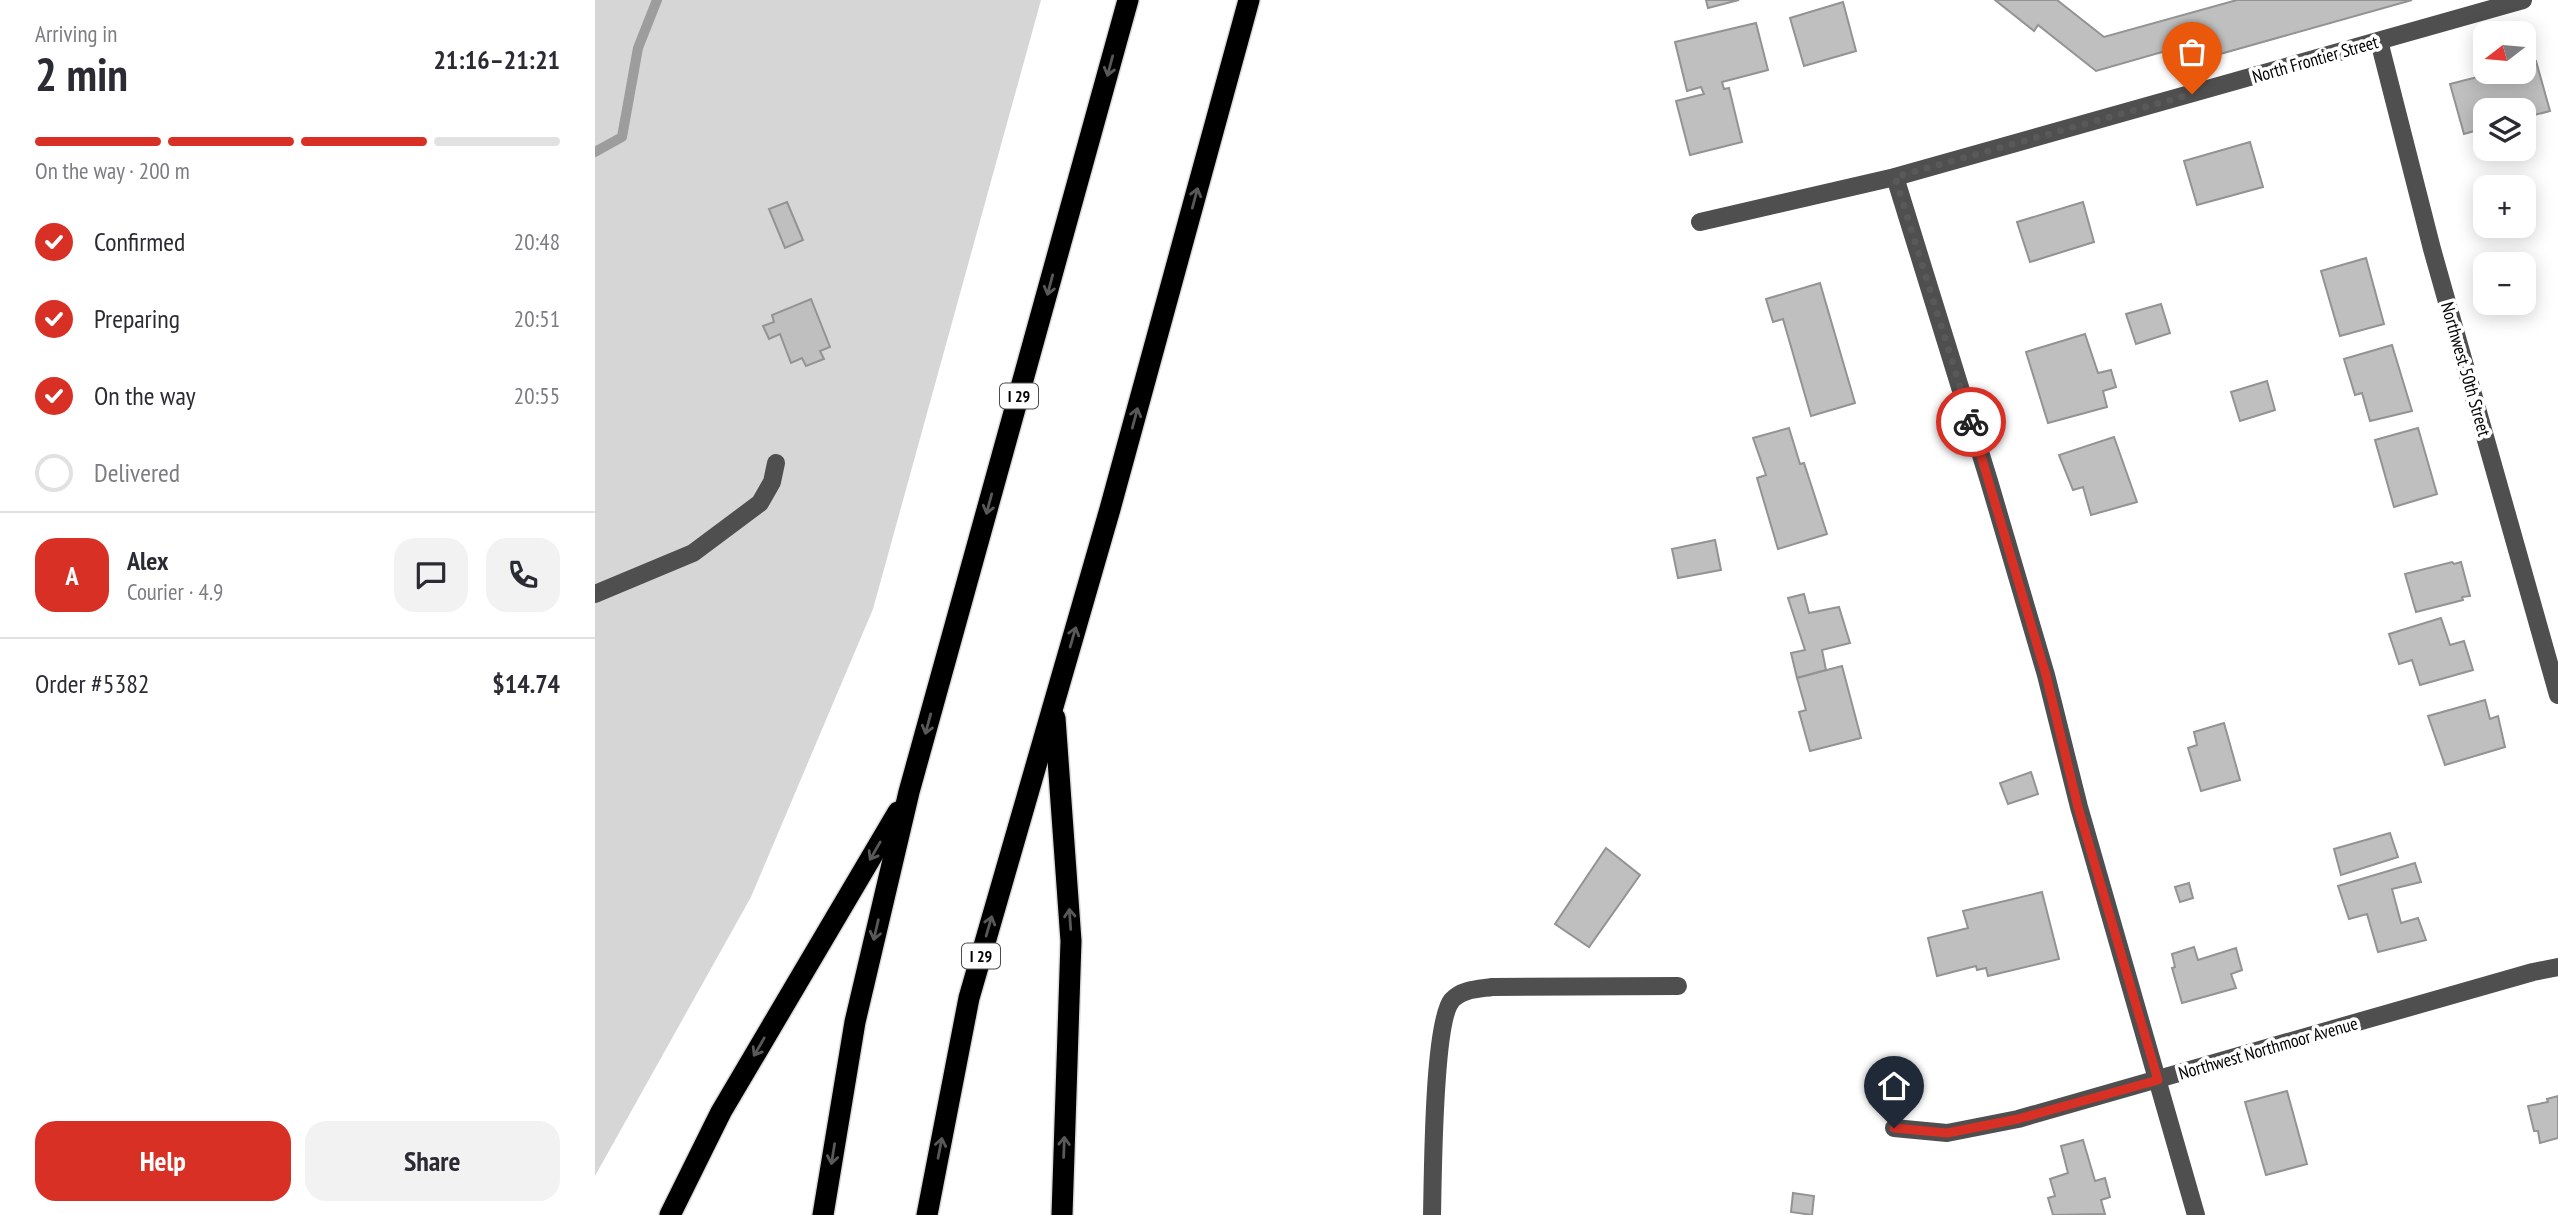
<!DOCTYPE html>
<meta charset="utf-8">
<style>
:root{--surface:#fff;--page:#f2f2f3;--text:#2b2b33;--muted:#7c7c81;--line:#e1e1e2;--accent:#d93025}
body{margin:0;font-family:"PT Sans Narrow",sans-serif;background:var(--page);color:var(--text);height:100vh;display:flex;flex-direction:column;font-size:26px;white-space:nowrap}
*{box-sizing:border-box;margin:0}
p{font-size:23px;color:var(--muted)}
.icon{flex:none;width:38px;height:38px;fill:none;stroke:currentColor;stroke-width:2;stroke-linecap:round;stroke-linejoin:round}
.map{position:relative;flex:1;overflow:hidden}
.details{display:flex;flex-direction:column;background:var(--surface);width:595px}
.details>*{flex:none}
.needle{width:46px;rotate:254deg}
.tools{position:absolute;left:1878px;top:21px;display:grid;gap:14px}
.tools a{display:grid;place-items:center;width:63px;height:63px;border-radius:14px;background:var(--surface);box-shadow:0 4px 18px #0003;font-size:35px}
.pin{position:absolute;display:grid;place-items:center;width:60px;height:60px;color:#fff;margin:-72px -30px;border-radius:50% 50% 50% 0;rotate:-45deg;box-shadow:0 0 7px #0007}
.pin .icon{rotate:45deg}
.courier{position:absolute;display:grid;place-items:center;width:70px;height:70px;margin:-35px;border:5px solid #d93025;border-radius:50%;background:#fff;color:#222;box-shadow:0 2px 9px #0007}
.overview em{font-style:normal;font-weight:600}
.overview div{display:flex;flex-direction:column-reverse}
.overview{display:flex;align-items:center;justify-content:space-between;height:119px;padding:0 35px}
h1{font-size:46px;font-weight:600;line-height:52px}
.bar{display:grid;grid-template-columns:repeat(4,1fr);gap:10px 7px;align-content:center;height:84px;padding:0 35px}
.bar i{height:9px;border-radius:5px;background:var(--line)}
.bar .current{background:var(--accent)}
.bar p{grid-column:span 4}
.line{display:flex;align-items:center;gap:18px;padding:0 35px;border-top:2px solid var(--line)}
.line div{flex:1}
.round{display:grid;place-items:center;flex:none;width:74px;height:74px;border-radius:21px;background:var(--page)}
ol{padding:0 35px;list-style:none}
li{display:flex;align-items:center;gap:21px;height:77px}
li p{margin-inline-start:auto}
li .icon{padding:7px;border-radius:50%;background:var(--accent);color:#fff;stroke-width:4}
li:last-child{color:var(--muted)}
li i{width:38px;height:38px;border:4px solid var(--line);border-radius:50%}
.primary-button{display:flex;gap:14px;margin-top:auto;padding:14px 35px}
.primary-button a{flex:1;height:80px;border-radius:21px;background:var(--accent);color:#fff;font-size:28px;font-weight:600;line-height:80px;text-align:center}
.primary-button a+a{background:var(--page);color:var(--text)}
main{display:flex;flex:1;min-height:0}
.map>svg:first-child{display:block}
</style>
<main>
<section class="details">
<div class="overview"><div><h1>2 min</h1><p>Arriving in</p></div><em>21:16–21:21</em></div>
<div class="bar"><i class="current"></i><i class="current"></i><i class="current"></i><i></i><p>On the way · 200 m</p></div>
<ol>
<li><svg class="icon" aria-label="check" viewBox="0 0 24 24"><path d="M5 12l5 5 9-10"/></svg>Confirmed<p>20:48</p></li>
<li><svg class="icon" aria-label="check" viewBox="0 0 24 24"><path d="M5 12l5 5 9-10"/></svg>Preparing<p>20:51</p></li>
<li><svg class="icon" aria-label="check" viewBox="0 0 24 24"><path d="M5 12l5 5 9-10"/></svg>On the way<p>20:55</p></li>
<li><i></i>Delivered</li>
</ol>
<div class="line" style="height:126px"><b class="round" style="background:var(--accent);color:#fff">A</b><div><b>Alex</b><p>Courier · 4.9</p></div><a class="round"><svg class="icon" aria-label="chat" viewBox="0 0 24 24"><path d="M4 5h16v11H9l-5 4z"/></svg></a><a class="round"><svg class="icon" aria-label="phone" viewBox="0 0 24 24"><path d="M5 4h4l2 5-3 2q2 4 5 5l2-3 5 2v4C11 20 4 13 5 4z"/></svg></a></div>
<div class="line" style="height:91px"><div>Order #5382</div><b>$14.74</b></div>
<div class="primary-button"><a>Help</a><a>Share</a></div>
</section>
<div class="map">
<svg width="1963" height="1215" viewBox="0 0 1963 1215">
<rect width="100%" height="100%" fill="#fff"/>
<polygon fill="#d6d6d6" points="0,0 446,0 278,609 156,897 0,1176"/>
<g fill="none" stroke-linecap="round" stroke-linejoin="round">
<polyline stroke="#9d9d9d" stroke-width="10" points="0,152 27,137 43,48 62,0"/>
</g>
<g fill="#bfbfbf" stroke="#939393" stroke-width="2">
<polygon points="1111,0 1144,0 1113,8"/>
<polygon points="1400,0 1462,0 1509,37 1642,0 1817,0 1579,67 1574,50 1501,71 1443,25 1439,31"/>
<polygon points="1248,2 1261,51 1209,66 1195,18"/>
<polygon points="1161,23 1173,70 1127,82 1129,89 1134,88 1147,142 1095,155 1081,101 1109,94 1106,87 1092,91 1080,42"/>
<polygon points="1941,61 1955,111 1928,118 1928,110 1890,110 1890,128 1869,134 1855,84 1902,72 1928,72 1928,65"/>
<polygon points="1655,142 1668,187 1602,205 1589,161"/>
<polygon points="192,202 208,240 190,248 174,209"/>
<polygon points="1488,202 1499,242 1435,262 1422,222"/>
<polygon points="1771,258 1789,324 1745,336 1726,271"/>
<polygon points="1225,283 1260,403 1216,416 1188,319 1178,322 1171,299"/>
<polygon points="216,299 235,347 225,351 229,359 211,366 207,358 196,363 185,334 174,339 168,326 179,322 177,315"/>
<polygon points="1566,304 1575,333 1541,344 1531,314"/>
<polygon points="1490,334 1503,373 1516,370 1521,387 1508,391 1512,407 1453,423 1431,352"/>
<polygon points="1797,345 1817,411 1775,421 1767,393 1760,395 1749,359"/>
<polygon points="1672,381 1680,410 1645,421 1636,392"/>
<polygon points="1194,428 1205,464 1209,463 1232,534 1183,549 1162,478 1171,475 1158,438"/>
<polygon points="1823,428 1842,494 1799,507 1780,440"/>
<polygon points="1519,437 1542,502 1496,515 1488,487 1478,490 1464,455"/>
<polygon points="1120,540 1126,570 1083,578 1077,549"/>
<polygon points="1857,562 1859,564 1866,562 1875,596 1867,597 1868,600 1821,612 1810,574"/>
<polygon points="1209,594 1214,613 1244,607 1255,643 1227,650 1231,670 1202,678 1196,653 1210,650 1193,598"/>
<polygon points="1846,618 1855,645 1869,641 1878,670 1825,685 1817,660 1804,664 1794,634"/>
<polygon points="1247,666 1266,738 1215,751 1204,712 1211,710 1202,678"/>
<polygon points="1890,700 1895,719 1903,716 1910,747 1850,765 1833,716"/>
<polygon points="1629,723 1645,780 1606,791 1593,748 1602,745 1599,732"/>
<polygon points="1436,772 1443,794 1413,804 1405,783"/>
<polygon points="1795,833 1803,857 1746,875 1739,849"/>
<polygon points="1011,848 1045,875 994,947 960,924"/>
<polygon points="1820,863 1826,882 1797,889 1806,923 1823,918 1831,940 1783,952 1772,914 1754,919 1743,886"/>
<polygon points="1594,883 1598,898 1585,902 1580,887"/>
<polygon points="1447,892 1464,959 1393,976 1391,968 1382,970 1381,966 1342,976 1333,938 1373,928 1368,911"/>
<polygon points="1599,947 1603,960 1641,948 1647,970 1636,974 1641,988 1587,1003 1577,968 1580,967 1577,954"/>
<polygon points="1692,1091 1712,1164 1671,1175 1650,1102"/>
<polygon points="1963,1096 1963,1138 1945,1143 1943,1131 1939,1131 1933,1106 1953,1102 1952,1099"/>
<polygon points="1488,1140 1500,1181 1510,1178 1515,1197 1506,1200 1510,1214 1458,1215 1453,1198 1460,1196 1455,1179 1473,1173 1466,1146"/>
<polygon points="1198,1193 1219,1196 1217,1215 1196,1212"/>
</g>
<g fill="none" stroke-linecap="round" stroke-linejoin="round">
<g stroke="#dbdbdb" stroke-width="24">
<g id="highway">
<polyline points="460,718 476,941 467,1215"/>
<polyline points="75,1215 126,1112 303,812"/>
<polyline points="228,1215 260,1022 314,792 533,0"/>
<polyline points="332,1215 374,998 515,509 654,0"/>
</g>
</g>
<g stroke="#4f4f4f" stroke-width="18">
<polyline points="1784,41 1837,249 1963,695"/>
<polyline points="1300,177 1394,481 1451,675 1484,807 1601,1215"/>
<polyline points="1105,222 1300,177 1928,0"/>
<polyline points="0,594 98,553 165,503 177,482 181,463"/>
<polyline points="1299,1128 1352,1133 1423,1119 1938,972 1963,967"/>
<path d="M 837,1215 C 838,1178 838,1022 857,1000 C 867,989 884,989 897,987 L 1083,986"/>
</g>
<use href="#highway" stroke="#000" stroke-width="21"/>
</g>
<defs><path id="oneway-shaft" d="M-6 0H5M1.5-3L5.5 0L1.5 3" fill="none" stroke-width="1.6" stroke-linecap="round" stroke-linejoin="round" transform="scale(1.75)"/></defs>
<g stroke="#595959">
<use href="#oneway-shaft" transform="translate(515 66) rotate(105)"/>
<use href="#oneway-shaft" transform="translate(600 198) rotate(-75)"/>
<use href="#oneway-shaft" transform="translate(455 285) rotate(105)"/>
<use href="#oneway-shaft" transform="translate(540 418) rotate(-75)"/>
<use href="#oneway-shaft" transform="translate(394 504) rotate(105)"/>
<use href="#oneway-shaft" transform="translate(478 637) rotate(-74)"/>
<use href="#oneway-shaft" transform="translate(333 724) rotate(105)"/>
<use href="#oneway-shaft" transform="translate(280 851) rotate(120)"/>
<use href="#oneway-shaft" transform="translate(475 919) rotate(-94)"/>
<use href="#oneway-shaft" transform="translate(394 926) rotate(-74)"/>
<use href="#oneway-shaft" transform="translate(281 930) rotate(103)"/>
<use href="#oneway-shaft" transform="translate(164 1047) rotate(120)"/>
<use href="#oneway-shaft" transform="translate(469 1147) rotate(-88)"/>
<use href="#oneway-shaft" transform="translate(345 1148) rotate(-79)"/>
<use href="#oneway-shaft" transform="translate(238 1154) rotate(99)"/>
</g>
<g fill="none" stroke-linecap="round" stroke-linejoin="round">
<polyline stroke="#595959" stroke-width="7" stroke-dasharray="0 12.6" points="1376,422 1300,177 1597,94"/>
<polyline stroke="#d93025" stroke-width="9" points="1299,1128 1352,1133 1423,1119 1563,1080 1483,807 1451,675 1376,422"/>
</g>
<g text-anchor="middle" dominant-baseline="central" stroke-width="7" stroke-linejoin="round" paint-order="stroke">
<g fill="#fff" stroke="#4c4c4c" stroke-width="2">
<rect x="405" y="383.5" width="38" height="25" rx="5"/>
<rect x="367" y="943.5" width="38" height="25" rx="5"/>
</g>
<g font-size="16" font-weight="bold" fill="#000">
<text x="424" y="396">I 29</text>
<text x="386" y="956">I 29</text>
</g>
<g font-size="18" fill="#000" stroke="#fff">
<text transform="translate(1720 59) rotate(-16)">North Frontier Street</text>
<text transform="translate(1871 369) rotate(74)">Northwest 50th Street</text>
<text transform="translate(1673 1048) rotate(-16)">Northwest Northmoor Avenue</text>
</g>
</g>
</svg>
<div class="tools">
<a><svg class="needle" viewBox="-14 -14 28 28"><path d="M0-13l5 13h-10z" fill="#e53935"/><path d="M0 13l5-13h-10z" fill="#7c7c81"/></svg></a>
<a><svg class="icon" aria-label="layers" viewBox="0 0 24 24"><path d="M12 4l9 5-9 5-9-5zM3 14l9 5 9-5"/></svg></a>
<a>+</a>
<a>−</a>
</div>
<div class="pin" style="left:1597px;top:94px;background:#ea580c"><svg class="icon" aria-label="bag" viewBox="0 0 24 24"><path d="M5 8h14l-1 12H6zM9 8a3 3 0 0 1 6 0"/></svg></div>
<div class="pin" style="left:1299px;top:1128px;background:#1f2937"><svg class="icon" aria-label="home" viewBox="0 0 24 24"><path d="M3 11l9-7 9 7M6 9v11h12V9"/></svg></div>
<div class="courier" style="left:1376px;top:422px"><svg class="icon" aria-label="bike" viewBox="0 0 24 24"><circle cx="6" cy="16" r="4"/><circle cx="18" cy="16" r="4"/><path d="M6 16l4-8h5l3 8M10 8l3 8H6M13 5h3"/></svg></div>
</div>
</main>
